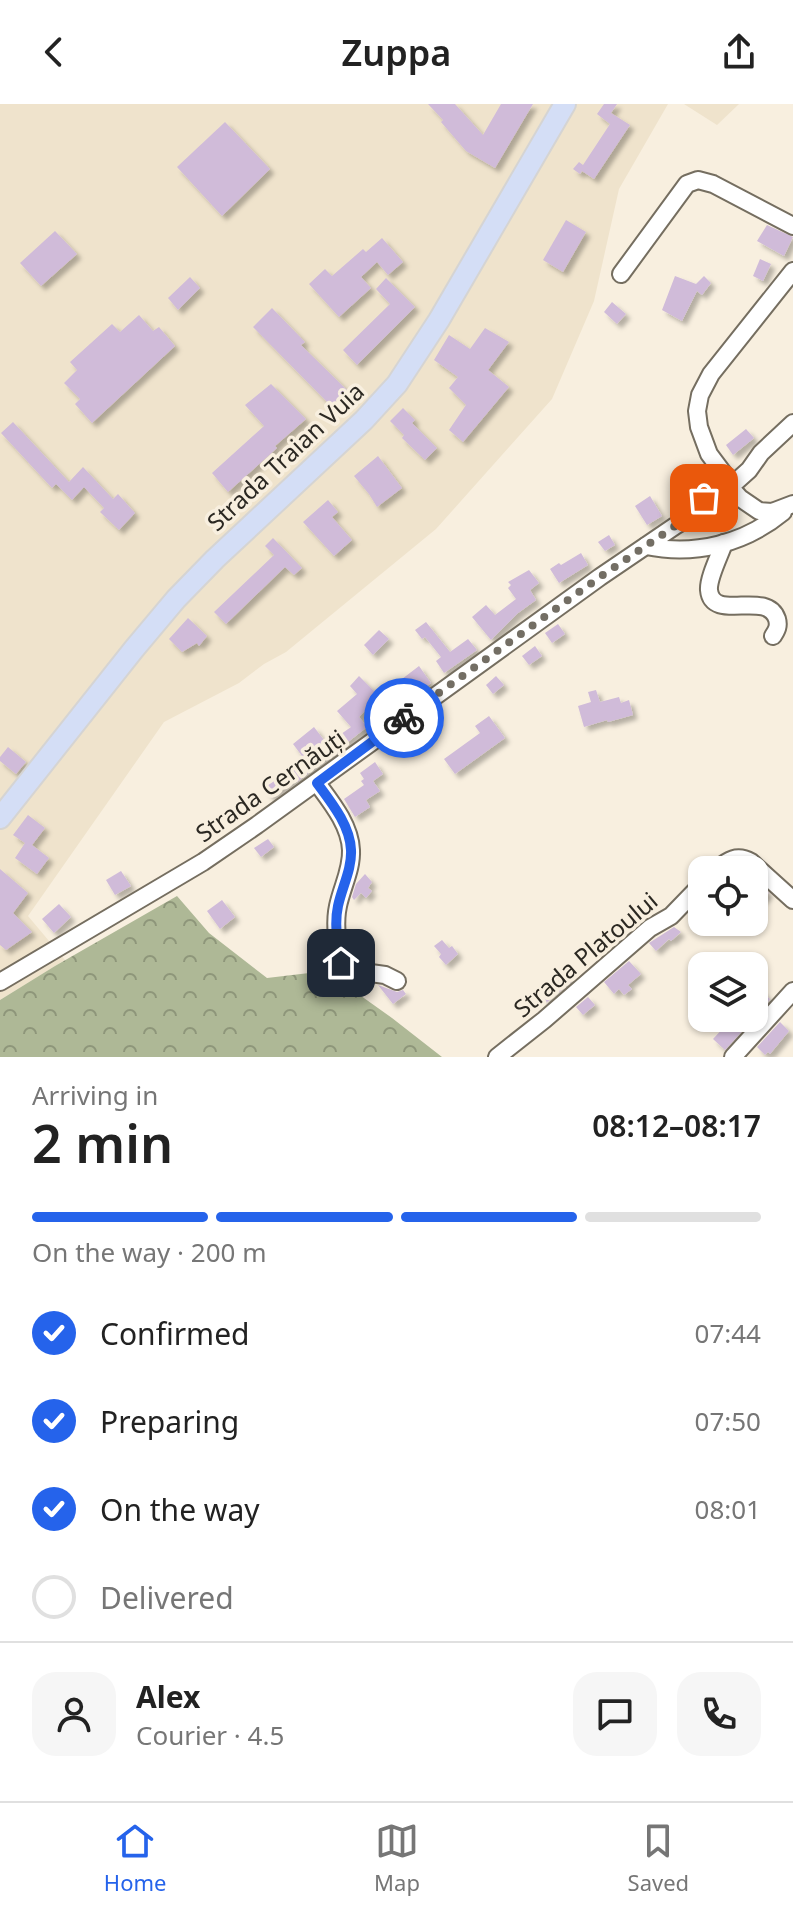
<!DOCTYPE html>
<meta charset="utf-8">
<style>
:root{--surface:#fff;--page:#f6f6f6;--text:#222;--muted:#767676;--line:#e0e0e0;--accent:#2563eb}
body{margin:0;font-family:"Noto Sans",sans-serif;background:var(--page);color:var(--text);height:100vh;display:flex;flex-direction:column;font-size:30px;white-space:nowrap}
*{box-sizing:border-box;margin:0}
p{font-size:26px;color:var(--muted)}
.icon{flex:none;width:44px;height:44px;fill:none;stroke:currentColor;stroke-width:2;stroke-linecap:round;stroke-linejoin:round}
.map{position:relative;height:953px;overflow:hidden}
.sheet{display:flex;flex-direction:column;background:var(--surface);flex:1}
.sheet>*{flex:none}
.tools{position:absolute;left:688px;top:752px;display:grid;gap:16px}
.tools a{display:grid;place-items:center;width:80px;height:80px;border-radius:16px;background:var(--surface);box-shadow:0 2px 6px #0004;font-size:40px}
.pin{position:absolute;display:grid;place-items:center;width:68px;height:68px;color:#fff;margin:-34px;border-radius:16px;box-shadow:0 4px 12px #0006}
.courier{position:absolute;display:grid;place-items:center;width:80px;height:80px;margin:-40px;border:6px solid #2563eb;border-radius:50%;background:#fff;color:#222;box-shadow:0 2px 10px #0007}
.head em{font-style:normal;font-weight:600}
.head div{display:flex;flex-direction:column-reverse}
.head{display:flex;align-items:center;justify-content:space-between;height:136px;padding:0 32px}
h1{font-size:52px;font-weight:600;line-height:60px}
.bar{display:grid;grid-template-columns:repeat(4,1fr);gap:12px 8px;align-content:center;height:96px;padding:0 32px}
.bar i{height:10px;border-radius:6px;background:var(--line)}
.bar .active{background:var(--accent)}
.bar p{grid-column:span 4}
.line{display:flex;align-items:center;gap:20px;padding:0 32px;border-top:2px solid var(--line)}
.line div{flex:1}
.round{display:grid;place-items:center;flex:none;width:84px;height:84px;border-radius:24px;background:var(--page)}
ol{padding:0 32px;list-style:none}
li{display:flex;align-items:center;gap:24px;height:88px}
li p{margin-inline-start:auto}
li .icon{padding:8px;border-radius:50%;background:var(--accent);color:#fff;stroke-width:4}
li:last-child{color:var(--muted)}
li i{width:44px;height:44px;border:4px solid var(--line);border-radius:50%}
header{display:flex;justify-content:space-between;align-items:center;height:104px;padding:0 32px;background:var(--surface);font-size:36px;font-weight:600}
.menu{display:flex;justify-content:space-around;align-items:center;height:112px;border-top:2px solid var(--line);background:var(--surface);font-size:22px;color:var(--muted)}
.menu a{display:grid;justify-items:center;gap:4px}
.menu .active{color:var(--accent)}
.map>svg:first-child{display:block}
</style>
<header><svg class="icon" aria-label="back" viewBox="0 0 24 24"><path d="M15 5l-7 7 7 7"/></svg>Zuppa<svg class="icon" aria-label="share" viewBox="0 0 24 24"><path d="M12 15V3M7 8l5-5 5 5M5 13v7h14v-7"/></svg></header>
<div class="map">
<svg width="793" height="953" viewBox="0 0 793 953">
<defs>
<pattern id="forest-crowns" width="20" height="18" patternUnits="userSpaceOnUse" patternTransform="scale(2)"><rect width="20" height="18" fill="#aeb896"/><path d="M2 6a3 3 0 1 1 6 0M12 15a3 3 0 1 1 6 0" fill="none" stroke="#8e967a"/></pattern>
<filter id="shadow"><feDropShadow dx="4.5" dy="4.5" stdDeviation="2" flood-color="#0004"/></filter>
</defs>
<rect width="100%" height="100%" fill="#f8efdf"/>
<g fill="#efe3cc">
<polygon points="0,0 668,0 619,85 594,197 552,295 436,425 286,548 264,560 239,579 164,618 28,812 65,856 0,896"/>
<polygon points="684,0 739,0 717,21"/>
</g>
<polygon fill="url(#forest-crowns)" points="177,792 209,829 267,874 326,867 392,914 442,953 0,953 0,896 55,862"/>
<g fill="#d0bbd9" filter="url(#shadow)">
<polygon points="428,0 455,0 483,31 501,0 533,0 495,64 466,47 441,18 443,16"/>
<polygon points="604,0 617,0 611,9 630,21 594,75 582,67 580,70 573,65 579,58 583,61 610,20 597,10"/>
<polygon points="225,18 270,65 222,112 177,63"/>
<polygon points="566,116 586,128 563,168 543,156"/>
<polygon points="767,121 793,133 784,152 757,137"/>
<polygon points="55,127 77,150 41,182 20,159"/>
<polygon points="382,134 403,158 388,171 377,158 361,173 371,184 339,213 309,180 325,165 332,172 363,145 366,148"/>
<polygon points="760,155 771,160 763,177 753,172"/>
<polygon points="675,172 696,180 704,172 711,179 702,191 697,187 682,217 662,206"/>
<polygon points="190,173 200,184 178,206 168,194"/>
<polygon points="386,174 415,203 357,261 343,246 390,200 376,185"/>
<polygon points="612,198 626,210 617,220 604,208"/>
<polygon points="272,204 305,238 301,241 347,286 331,302 253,223"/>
<polygon points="139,211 153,227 159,223 175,242 92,319 75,300 80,295 64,279 77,266 70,258 112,220 120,228"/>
<polygon points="485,224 509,238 488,266 509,283 463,338 449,326 466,301 449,284 458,273 434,256 449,231 470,245"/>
<polygon points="271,280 306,315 275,342 277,344 228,388 212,369 264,322 245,301"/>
<polygon points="403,304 415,316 412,319 437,344 425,356 402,334 404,331 390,317"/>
<polygon points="13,318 69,378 83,363 113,395 118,390 135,409 119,426 100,408 104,404 84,383 72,396 56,380 52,384 1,329"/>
<polygon points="746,325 754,334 733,351 726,341"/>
<polygon points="378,352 402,384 377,403 369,390 354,372"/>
<polygon points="687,383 692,392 679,400 673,392"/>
<polygon points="650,392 662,412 647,421 635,402"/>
<polygon points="328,396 338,408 332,413 352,436 334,452 303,418"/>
<polygon points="722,408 728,417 717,424 712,414"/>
<polygon points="609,431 615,441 605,447 598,438"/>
<polygon points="273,434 302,464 294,471 285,463 226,520 214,508 274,451 265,442"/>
<polygon points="581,449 588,461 559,479 550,465 559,459 561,461"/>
<polygon points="529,466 539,479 530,486 536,496 518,509 491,536 472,513 486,501 495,511 516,495 508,484 511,481 508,478"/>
<polygon points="188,514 207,532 199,542 197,539 182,548 169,535"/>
<polygon points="426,518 450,548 468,535 477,546 444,569 436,557 441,553 425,533 422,535 415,526"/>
<polygon points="558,520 565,530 552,539 545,529"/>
<polygon points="379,526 389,535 373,551 364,541"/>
<polygon points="535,542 542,552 529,561 522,552"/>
<polygon points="419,562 431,579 405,598 395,607 379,589 387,582 389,585"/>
<polygon points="359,572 379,592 359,613 367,623 297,678 296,675 271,694 264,684 305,656 293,640 314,623 327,640 351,623 337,607 357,590 350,582"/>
<polygon points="496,572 504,581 493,590 486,581"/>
<polygon points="596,586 600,598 619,593 621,599 629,596 633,611 608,618 607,616 584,623 578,602 591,598 588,588"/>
<polygon points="489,612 505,634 455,670 444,655 480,629 475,622"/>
<polygon points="8,643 26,658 16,670 0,657 0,653"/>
<polygon points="375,658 383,670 373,677 380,687 366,696 370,703 355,713 344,695 364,681 361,677 364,675 360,669"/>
<polygon points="28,711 45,724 32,741 49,754 37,770 15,754 25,739 13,731"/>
<polygon points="268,735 274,743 261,753 254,744"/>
<polygon points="0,765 28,789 13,809 32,828 6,846 0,841"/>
<polygon points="121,767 131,782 115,791 106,776"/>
<polygon points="365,770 372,778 368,784 372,787 366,794 361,789 354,796 352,793 356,780"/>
<polygon points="758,779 769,789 761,797 754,790 754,783"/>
<polygon points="222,796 235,813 220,825 207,807"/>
<polygon points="59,800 71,813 54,829 42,815"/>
<polygon points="674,823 681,828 671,837 669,835 656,847 649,839"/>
<polygon points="442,836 449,844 452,842 458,850 446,861 439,853 441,850 434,842"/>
<polygon points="629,857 641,870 628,881 632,885 624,891 619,885 614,890 604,878"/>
<polygon points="563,867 572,877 546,899 542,894 557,881 553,877"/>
<polygon points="378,881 397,888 403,886 406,890 393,900"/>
<polygon points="758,884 770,895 764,903 759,898 754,903 754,888"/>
<polygon points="588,893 595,901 583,911 576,903"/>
<polygon points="721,914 744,914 740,919 745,924 725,946 713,935 727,920"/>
<polygon points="780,918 789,927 770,950 768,948 765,951 757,943"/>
</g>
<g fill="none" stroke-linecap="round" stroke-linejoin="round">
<g stroke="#756e60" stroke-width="20">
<g id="minor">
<polyline points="793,167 711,270 700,291 697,307 699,323 709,350 727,374 731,384 740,394 759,407 772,408 793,400"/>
<polyline points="621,170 687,80 698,76 713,80 793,122"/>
<path d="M 724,439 C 720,451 708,474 709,486 C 712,519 767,485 777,515 C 779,522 777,526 773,532"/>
<path d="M 646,442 C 695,452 744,440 783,408"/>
<path d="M 317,679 C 331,698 350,721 351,746 C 352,765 342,783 338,802 C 334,820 337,840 341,859 L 349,866 L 385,871 L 397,877"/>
<path d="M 716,766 C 728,756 737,750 751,758 L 793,796"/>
<polyline points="0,878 203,758 257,721 600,473 675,422 710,401 749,366 761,349 793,319"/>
<polyline points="497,953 544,916 650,824 671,812 702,780"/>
<polyline points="733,953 793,887"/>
</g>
</g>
<g stroke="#d5d4d3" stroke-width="24">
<polyline id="major" points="0,714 134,545 176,495 215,455 364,316 397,280 439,216 565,0"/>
</g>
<use href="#minor" stroke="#fff" stroke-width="16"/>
<use href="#major" stroke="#d4def6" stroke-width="20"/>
</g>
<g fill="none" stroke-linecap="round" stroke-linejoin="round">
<polyline stroke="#736e64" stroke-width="8" stroke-dasharray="0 14.4" points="404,614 600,473 675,422 704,394"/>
<path stroke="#2563eb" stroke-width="10" d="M 341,859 C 337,840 334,820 338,802 C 342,783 352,765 351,746 C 350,721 331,698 317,679 L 404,614"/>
</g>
<g text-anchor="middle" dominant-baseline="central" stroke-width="7" stroke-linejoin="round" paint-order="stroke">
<g font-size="24" fill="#2b2822" stroke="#f8efdf">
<text transform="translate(285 352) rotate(-43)">Strada Traian Vuia</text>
<text transform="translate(270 681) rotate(-35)">Strada Cernăuți</text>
<text transform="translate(585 850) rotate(-40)">Strada Platoului</text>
</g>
</g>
</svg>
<div class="tools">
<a><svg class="icon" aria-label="locate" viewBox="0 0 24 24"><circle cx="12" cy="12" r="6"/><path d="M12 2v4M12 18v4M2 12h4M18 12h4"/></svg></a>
<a><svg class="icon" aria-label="layers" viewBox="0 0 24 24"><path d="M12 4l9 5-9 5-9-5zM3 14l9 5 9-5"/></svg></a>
</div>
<div class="pin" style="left:704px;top:394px;background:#ea580c"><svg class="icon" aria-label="bag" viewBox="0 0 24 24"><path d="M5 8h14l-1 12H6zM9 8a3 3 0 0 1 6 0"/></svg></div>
<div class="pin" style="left:341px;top:859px;background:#1f2937"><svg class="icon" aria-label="home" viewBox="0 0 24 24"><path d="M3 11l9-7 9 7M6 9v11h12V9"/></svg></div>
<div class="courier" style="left:404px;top:614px"><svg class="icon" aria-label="bike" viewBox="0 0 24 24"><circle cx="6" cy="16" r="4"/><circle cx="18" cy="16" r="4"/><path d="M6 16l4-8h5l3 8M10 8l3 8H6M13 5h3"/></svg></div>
</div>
<section class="sheet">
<div class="head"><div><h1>2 min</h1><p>Arriving in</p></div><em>08:12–08:17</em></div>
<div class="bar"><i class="active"></i><i class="active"></i><i class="active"></i><i></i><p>On the way · 200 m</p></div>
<ol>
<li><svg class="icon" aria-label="check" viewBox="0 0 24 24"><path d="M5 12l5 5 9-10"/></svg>Confirmed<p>07:44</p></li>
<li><svg class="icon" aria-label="check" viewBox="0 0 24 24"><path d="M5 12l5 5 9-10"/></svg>Preparing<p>07:50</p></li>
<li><svg class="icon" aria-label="check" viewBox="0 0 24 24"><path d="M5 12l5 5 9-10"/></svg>On the way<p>08:01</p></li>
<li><i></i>Delivered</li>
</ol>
<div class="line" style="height:144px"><a class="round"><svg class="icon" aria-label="person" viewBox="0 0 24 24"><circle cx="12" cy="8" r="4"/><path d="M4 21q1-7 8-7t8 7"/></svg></a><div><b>Alex</b><p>Courier · 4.5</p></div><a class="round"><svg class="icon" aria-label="chat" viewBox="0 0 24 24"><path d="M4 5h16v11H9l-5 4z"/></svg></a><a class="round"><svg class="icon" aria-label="phone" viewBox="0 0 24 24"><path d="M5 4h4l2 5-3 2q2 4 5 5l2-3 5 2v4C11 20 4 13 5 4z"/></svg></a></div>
</section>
<nav class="menu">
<a class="active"><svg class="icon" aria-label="home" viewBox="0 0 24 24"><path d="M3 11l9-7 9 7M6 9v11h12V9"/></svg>Home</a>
<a><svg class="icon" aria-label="map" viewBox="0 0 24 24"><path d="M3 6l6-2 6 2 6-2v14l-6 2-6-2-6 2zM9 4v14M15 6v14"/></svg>Map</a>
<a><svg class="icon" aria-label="saved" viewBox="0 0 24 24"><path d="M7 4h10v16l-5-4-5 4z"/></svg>Saved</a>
</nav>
